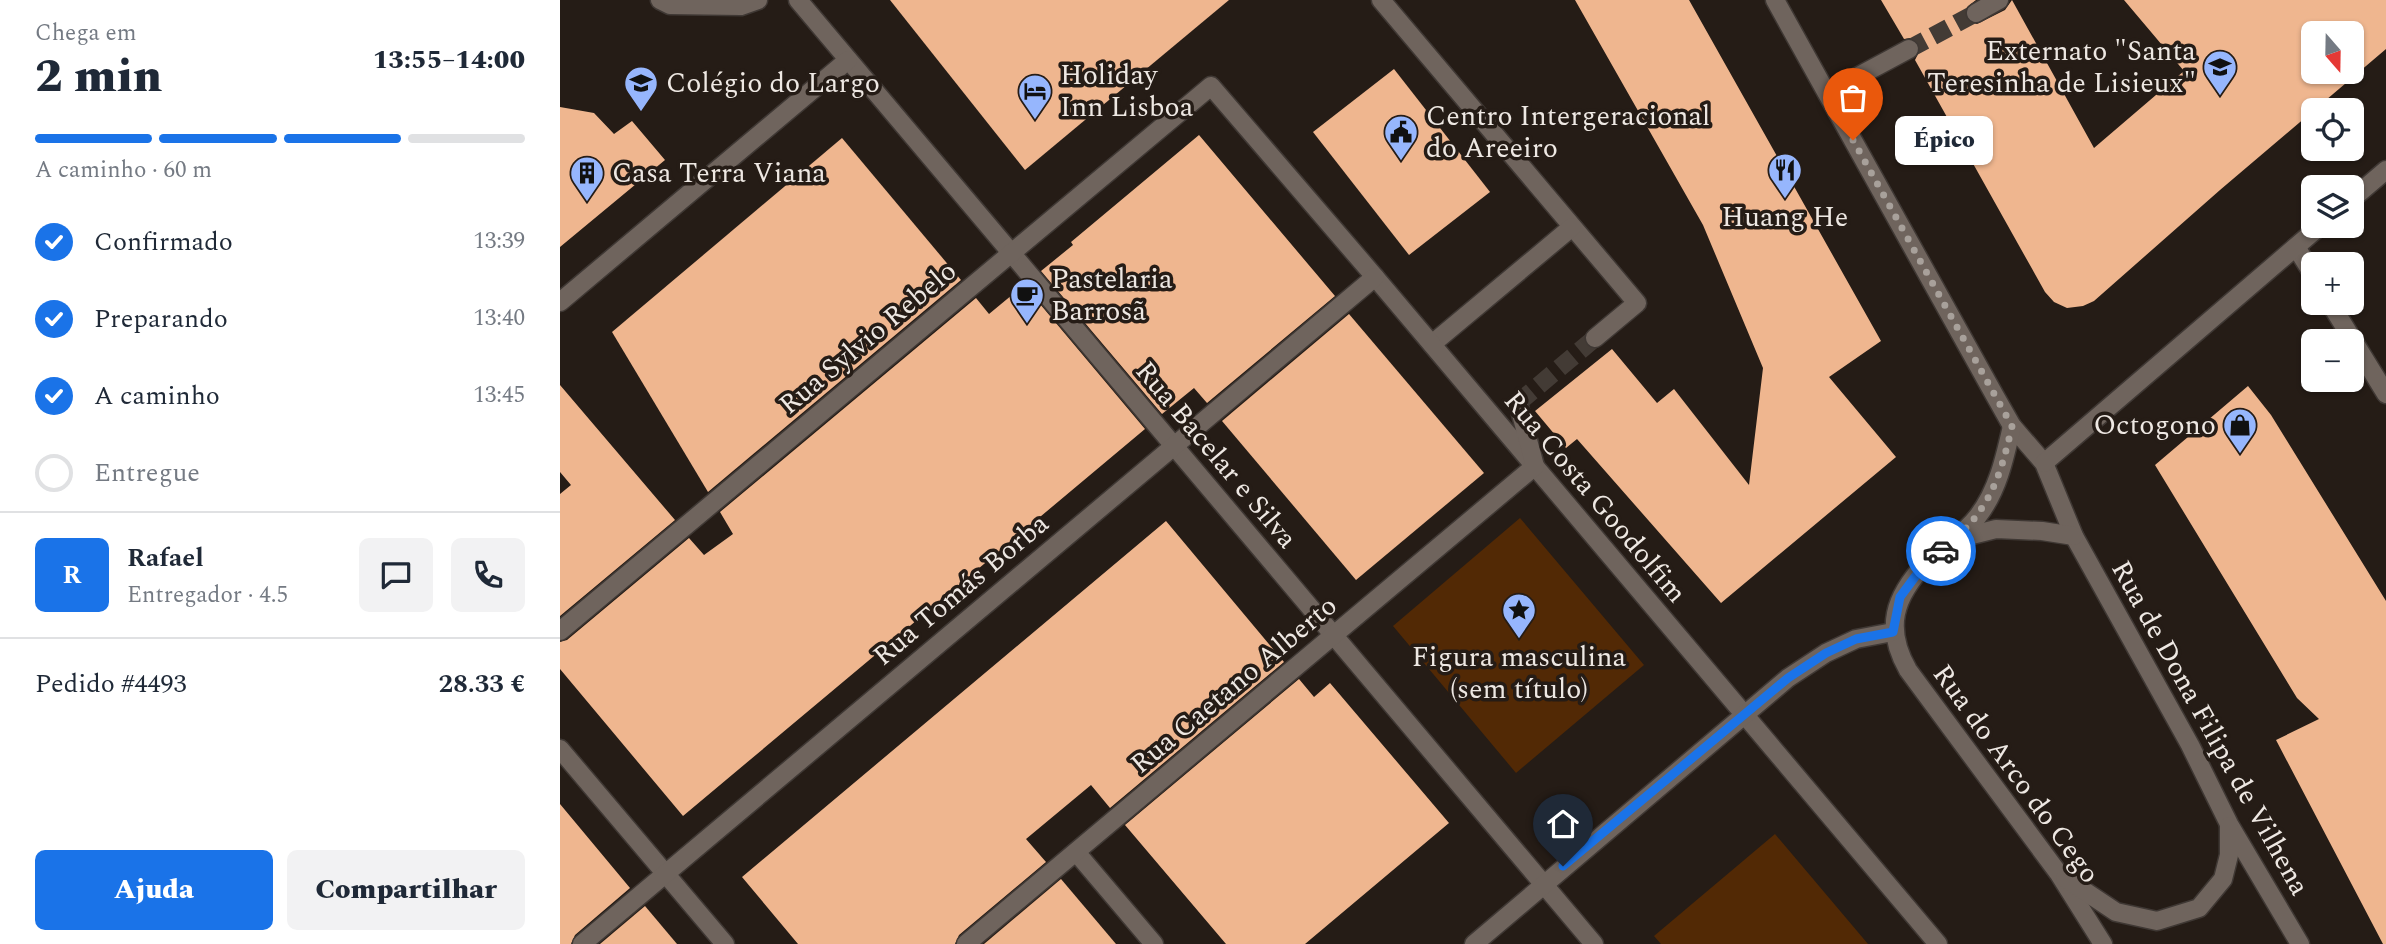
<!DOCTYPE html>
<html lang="pt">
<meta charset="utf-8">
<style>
:root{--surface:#fff;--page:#f2f2f3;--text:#1f2937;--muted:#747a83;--line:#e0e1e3;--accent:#1a73e8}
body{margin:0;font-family:Spectral,serif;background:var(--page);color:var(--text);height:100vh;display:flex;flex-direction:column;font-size:26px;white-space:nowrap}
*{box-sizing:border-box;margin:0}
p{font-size:23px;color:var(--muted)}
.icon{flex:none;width:38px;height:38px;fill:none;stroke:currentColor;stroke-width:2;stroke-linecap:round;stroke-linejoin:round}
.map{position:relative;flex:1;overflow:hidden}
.panel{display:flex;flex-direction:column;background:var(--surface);width:560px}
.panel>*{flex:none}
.needle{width:46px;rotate:160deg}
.buttons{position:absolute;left:1741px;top:21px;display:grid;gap:14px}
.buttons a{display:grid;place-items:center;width:63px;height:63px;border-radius:10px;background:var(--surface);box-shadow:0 2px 5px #0004;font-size:35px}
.pin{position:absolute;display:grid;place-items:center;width:60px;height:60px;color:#fff;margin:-72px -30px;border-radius:50% 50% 50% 0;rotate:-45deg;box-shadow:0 0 7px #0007}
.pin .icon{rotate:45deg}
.courier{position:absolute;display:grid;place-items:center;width:70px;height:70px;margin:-35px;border:5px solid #1a73e8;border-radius:50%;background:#fff;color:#222;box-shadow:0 2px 9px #0007}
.bubble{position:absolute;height:49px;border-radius:10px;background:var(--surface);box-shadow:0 2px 5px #0004;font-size:23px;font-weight:800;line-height:49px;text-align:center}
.overview em{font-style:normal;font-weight:800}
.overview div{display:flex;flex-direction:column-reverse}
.overview{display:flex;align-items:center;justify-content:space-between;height:119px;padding:0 35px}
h1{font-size:46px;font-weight:800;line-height:52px}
.bar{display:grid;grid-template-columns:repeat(4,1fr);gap:10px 7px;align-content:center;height:84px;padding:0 35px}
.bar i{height:9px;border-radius:5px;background:var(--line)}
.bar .active{background:var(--accent)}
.bar p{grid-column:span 4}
.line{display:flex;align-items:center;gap:18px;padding:0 35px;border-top:2px solid var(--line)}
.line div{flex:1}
.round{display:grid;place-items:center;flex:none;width:74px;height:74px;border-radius:10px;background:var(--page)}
ol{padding:0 35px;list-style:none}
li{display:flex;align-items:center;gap:21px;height:77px}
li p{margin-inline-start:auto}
li .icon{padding:7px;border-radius:50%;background:var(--accent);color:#fff;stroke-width:4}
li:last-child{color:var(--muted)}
li i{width:38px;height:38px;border:4px solid var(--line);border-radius:50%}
.button{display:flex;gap:14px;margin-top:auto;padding:14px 35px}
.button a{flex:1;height:80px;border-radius:10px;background:var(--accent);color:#fff;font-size:28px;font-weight:800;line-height:80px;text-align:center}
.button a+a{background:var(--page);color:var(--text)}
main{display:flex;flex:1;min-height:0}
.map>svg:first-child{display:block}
</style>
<main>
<section class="panel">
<div class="overview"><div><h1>2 min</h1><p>Chega em</p></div><em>13:55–14:00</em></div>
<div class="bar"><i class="active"></i><i class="active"></i><i class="active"></i><i></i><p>A caminho · 60 m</p></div>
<ol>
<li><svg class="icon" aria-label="check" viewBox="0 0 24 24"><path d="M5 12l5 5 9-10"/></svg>Confirmado<p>13:39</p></li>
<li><svg class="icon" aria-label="check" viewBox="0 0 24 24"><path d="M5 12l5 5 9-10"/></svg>Preparando<p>13:40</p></li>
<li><svg class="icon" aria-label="check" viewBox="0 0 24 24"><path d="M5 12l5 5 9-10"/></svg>A caminho<p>13:45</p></li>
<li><i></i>Entregue</li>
</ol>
<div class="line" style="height:126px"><b class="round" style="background:var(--accent);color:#fff">R</b><div><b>Rafael</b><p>Entregador · 4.5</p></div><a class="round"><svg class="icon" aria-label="chat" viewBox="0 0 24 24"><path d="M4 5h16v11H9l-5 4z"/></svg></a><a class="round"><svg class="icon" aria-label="phone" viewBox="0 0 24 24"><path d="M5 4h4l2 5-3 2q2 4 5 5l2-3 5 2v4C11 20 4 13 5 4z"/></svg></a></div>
<div class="line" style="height:91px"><div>Pedido #4493</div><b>28.33 €</b></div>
<div class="button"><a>Ajuda</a><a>Compartilhar</a></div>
</section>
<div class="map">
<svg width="1826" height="944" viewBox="0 0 1826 944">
<rect width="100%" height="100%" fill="#251c16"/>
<g fill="#522905">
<polygon points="960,518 1084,665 956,773 833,626"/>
<polygon points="1215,834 1308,944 1101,944 1094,936"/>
</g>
<g fill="#efb68f" fill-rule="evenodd">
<polygon points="330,0 669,0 465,170"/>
<polygon points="1015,0 1129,0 1321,341 1269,377 1336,457 1161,603 1017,439 1006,448 975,411 1052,349 1097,403 1114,389 1189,485 1203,368 1143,225"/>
<path d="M 1321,0 L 1416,0 L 1407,7 L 1405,14 L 1410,22 L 1417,24 L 1445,10 L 1452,0 L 1534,148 L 1624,71 L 1564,0 L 1826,0 L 1826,49 L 1660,190 L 1534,301 L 1523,306 L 1507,308 L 1494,302 L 1485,292 L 1355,60 L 1360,50 L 1359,43 L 1350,38 L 1344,39 ZM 1754,33 L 1792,33 L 1792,72 L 1754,72 Z"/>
<polygon points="834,69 930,192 849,255 753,132"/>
<polygon points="0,107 34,113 54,134 72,121 105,160 0,247"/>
<polygon points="639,135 775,296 647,403 634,388 602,414 481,271 513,245 511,242"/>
<polygon points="282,138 401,280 148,492 52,332"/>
<polygon points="464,285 585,429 123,816 0,669 0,642 7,640 129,538 144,555 173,534 160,512 416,298 429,314"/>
<polygon points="789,314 924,473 796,580 662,421"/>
<polygon points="0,385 115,520 0,616 0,494 11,485 0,472"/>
<polygon points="1688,386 1711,415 1826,601 1826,944 1823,944 1716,740 1759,719 1737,698 1595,465"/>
<polygon points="606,521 724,662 550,808 531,785 466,839 486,862 399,935 395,944 238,944 182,877"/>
<polygon points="739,679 754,697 770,683 889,823 745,944 666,944 565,825"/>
<polygon points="0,804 70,888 15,935 11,944 0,944"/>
<polygon points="501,879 556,944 424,944"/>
<polygon points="85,906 117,944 40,944"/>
</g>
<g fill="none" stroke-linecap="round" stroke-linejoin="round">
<g stroke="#433b35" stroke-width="18" stroke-dasharray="18 9" stroke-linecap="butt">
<polyline points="1349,49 1416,13"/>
<polyline points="958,403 1035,338"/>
</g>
<g stroke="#3f3834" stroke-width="21">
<g id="minor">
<polyline points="100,0 110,5 181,6 198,0"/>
<polyline points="238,0 1034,944"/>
<polyline points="821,0 1077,303 1035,338"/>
<polyline points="1215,0 1435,396 1452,426 1484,463 1514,536 1630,745 1669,824 1740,944"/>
<polyline points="1416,13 1439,0"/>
<polyline points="1267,93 1349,49"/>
<polyline points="1792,199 1826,170"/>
<polyline points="1736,247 1754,276"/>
<polyline points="0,302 288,60"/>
<polyline points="1770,303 1826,394"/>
<polyline points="872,344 1012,227"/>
<path d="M 1452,426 C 1445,457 1438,490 1418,516 C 1404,535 1382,546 1366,563 C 1334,597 1324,628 1348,670 L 1499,874 L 1543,944"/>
<polyline points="1484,463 1760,226"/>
<polyline points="1396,539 1436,529 1482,531 1514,536"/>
<polyline points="0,631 651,86 815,277 1378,944"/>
<polyline points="0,749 165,944"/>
<polyline points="516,852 594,944"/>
<polyline points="1505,878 1556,912 1597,921 1639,908 1663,879 1669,855 1669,826"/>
<polyline points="22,944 815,277"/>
<polyline points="406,944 975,466 958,403"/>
<polyline points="914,944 1228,678 1266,653 1296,639 1333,632"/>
</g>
</g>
<use href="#minor" stroke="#6f645d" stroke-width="18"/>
</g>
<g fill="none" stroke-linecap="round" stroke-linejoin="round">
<path stroke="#a8a19b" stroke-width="7" stroke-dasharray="0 12.6" d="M 1293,140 L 1452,426 C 1439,483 1428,513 1381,551"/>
<polyline stroke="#1a73e8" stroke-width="9" points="1003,866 1228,678 1266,653 1296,639 1333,632 1340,597 1366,562 1381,551"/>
</g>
<defs>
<g id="school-pin" transform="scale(1.75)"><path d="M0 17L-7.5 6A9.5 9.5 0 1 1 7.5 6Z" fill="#96b6fd" stroke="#251c16"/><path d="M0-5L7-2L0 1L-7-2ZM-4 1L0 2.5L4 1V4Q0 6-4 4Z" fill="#111"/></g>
<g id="hotel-pin" transform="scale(1.75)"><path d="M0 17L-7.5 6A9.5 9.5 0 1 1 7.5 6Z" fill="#96b6fd" stroke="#251c16"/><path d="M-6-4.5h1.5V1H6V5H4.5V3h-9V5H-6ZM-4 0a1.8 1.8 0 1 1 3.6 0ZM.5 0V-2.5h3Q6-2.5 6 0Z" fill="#111"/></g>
<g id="civic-pin" transform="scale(1.75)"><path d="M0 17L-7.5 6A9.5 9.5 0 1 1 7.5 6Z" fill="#96b6fd" stroke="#251c16"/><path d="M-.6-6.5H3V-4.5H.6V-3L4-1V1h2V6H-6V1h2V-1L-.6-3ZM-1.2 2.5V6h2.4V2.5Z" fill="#111"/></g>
<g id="restaurant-pin" transform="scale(1.75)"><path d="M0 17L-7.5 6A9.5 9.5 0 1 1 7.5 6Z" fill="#96b6fd" stroke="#251c16"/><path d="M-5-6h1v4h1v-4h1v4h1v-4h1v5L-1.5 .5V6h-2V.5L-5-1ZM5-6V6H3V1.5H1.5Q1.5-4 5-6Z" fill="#111"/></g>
<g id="building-pin" transform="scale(1.75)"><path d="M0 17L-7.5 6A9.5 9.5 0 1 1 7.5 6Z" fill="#96b6fd" stroke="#251c16"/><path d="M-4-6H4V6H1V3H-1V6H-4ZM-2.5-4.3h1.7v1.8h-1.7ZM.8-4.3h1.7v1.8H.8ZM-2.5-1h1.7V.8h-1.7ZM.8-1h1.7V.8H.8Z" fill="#111"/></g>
<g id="cafe-pin" transform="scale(1.75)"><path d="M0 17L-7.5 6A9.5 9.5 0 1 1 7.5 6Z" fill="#96b6fd" stroke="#251c16"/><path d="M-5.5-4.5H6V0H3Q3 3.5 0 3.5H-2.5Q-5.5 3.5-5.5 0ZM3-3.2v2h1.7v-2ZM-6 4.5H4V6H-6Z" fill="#111"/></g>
<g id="shop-pin" transform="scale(1.75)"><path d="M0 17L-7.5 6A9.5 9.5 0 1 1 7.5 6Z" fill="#96b6fd" stroke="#251c16"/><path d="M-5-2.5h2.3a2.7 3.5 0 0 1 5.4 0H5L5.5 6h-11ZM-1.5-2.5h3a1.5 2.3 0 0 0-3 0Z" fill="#111"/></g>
<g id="sight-pin" transform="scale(1.75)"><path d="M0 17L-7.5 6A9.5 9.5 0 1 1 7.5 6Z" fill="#96b6fd" stroke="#251c16"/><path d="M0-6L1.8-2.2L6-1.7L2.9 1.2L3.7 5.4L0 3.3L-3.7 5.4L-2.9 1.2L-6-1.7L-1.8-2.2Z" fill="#111"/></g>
</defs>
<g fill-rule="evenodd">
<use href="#school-pin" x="1660" y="67"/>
<use href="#school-pin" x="81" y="83"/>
<use href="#hotel-pin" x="475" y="91"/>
<use href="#civic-pin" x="841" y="132"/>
<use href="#restaurant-pin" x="1225" y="170"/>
<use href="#building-pin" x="27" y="173"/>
<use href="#cafe-pin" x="467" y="295"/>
<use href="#shop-pin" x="1680" y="425"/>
<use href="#sight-pin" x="959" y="610"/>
</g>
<g text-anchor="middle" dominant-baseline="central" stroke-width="7" stroke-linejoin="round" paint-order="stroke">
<g font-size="28" fill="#eee8e3" stroke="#251c16" text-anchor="start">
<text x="1636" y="51" text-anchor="end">Externato "Santa<tspan x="1636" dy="32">Teresinha de Lisieux"</tspan></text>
<text x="500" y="75">Holiday<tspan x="500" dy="32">Inn Lisboa</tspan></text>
<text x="106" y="83">Colégio do Largo</text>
<text x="866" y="116">Centro Intergeracional<tspan x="866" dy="32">do Areeiro</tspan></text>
<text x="52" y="173">Casa Terra Viana</text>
<text x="1225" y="217" text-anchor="middle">Huang He</text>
<text x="491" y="279">Pastelaria<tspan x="491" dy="32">Barrosã</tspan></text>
<text x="1656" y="425" text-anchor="end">Octogono</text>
<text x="959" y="657" text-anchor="middle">Figura masculina<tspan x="959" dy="32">(sem título)</tspan></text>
</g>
<g font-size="28" fill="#eee8e3" stroke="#251c16">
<text transform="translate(308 338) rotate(-40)">Rua Sylvio Rebelo</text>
<text transform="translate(656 455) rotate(50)">Rua Bacelar e Silva</text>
<text transform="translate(1035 497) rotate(50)">Rua Costa Goodolfim</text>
<text transform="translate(401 590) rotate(-40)">Rua Tomás Borba</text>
<text transform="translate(674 685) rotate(-40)">Rua Caetano Alberto</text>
<text transform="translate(1650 728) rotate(61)">Rua de Dona Filipa de Vilhena</text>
<text transform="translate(1456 774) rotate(54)">Rua do Arco do Cego</text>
</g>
</g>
</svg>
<div class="buttons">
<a><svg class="needle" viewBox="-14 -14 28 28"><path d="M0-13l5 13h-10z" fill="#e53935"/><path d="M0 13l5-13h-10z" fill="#747a83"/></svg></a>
<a><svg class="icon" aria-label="locate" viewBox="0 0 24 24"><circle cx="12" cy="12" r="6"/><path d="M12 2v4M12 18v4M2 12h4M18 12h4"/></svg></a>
<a><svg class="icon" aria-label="layers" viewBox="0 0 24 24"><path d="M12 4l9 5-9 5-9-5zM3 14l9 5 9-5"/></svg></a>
<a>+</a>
<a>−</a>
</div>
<div class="pin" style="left:1293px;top:140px;background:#ea580c"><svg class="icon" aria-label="bag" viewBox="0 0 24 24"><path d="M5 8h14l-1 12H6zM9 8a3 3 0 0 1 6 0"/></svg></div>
<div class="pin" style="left:1003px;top:866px;background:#1f2937"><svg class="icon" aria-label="home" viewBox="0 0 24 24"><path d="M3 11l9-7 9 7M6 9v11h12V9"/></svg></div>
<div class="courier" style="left:1381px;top:551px"><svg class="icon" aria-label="car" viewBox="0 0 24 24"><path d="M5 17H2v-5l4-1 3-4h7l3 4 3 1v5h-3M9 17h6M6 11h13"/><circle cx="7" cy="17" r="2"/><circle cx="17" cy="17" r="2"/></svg></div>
<div class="bubble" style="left:1335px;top:116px;width:98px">Épico</div>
</div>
</main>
